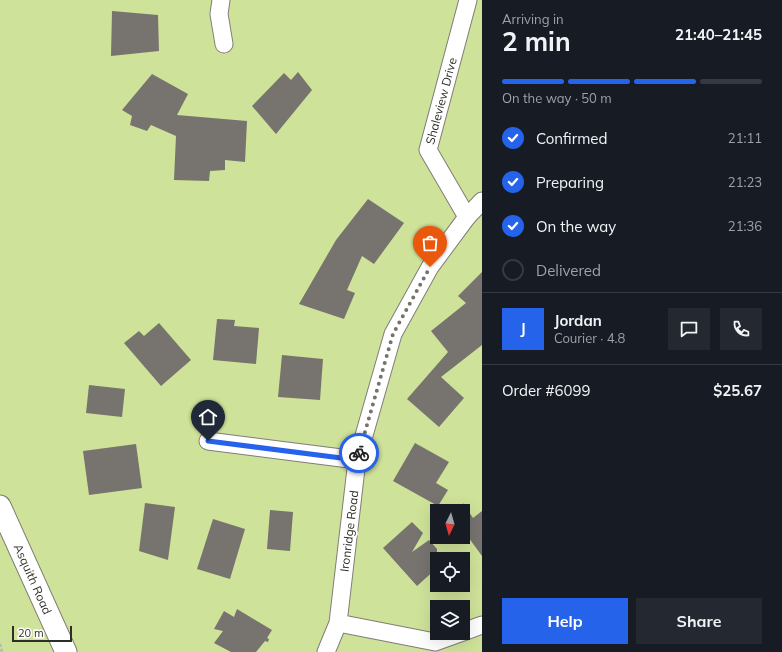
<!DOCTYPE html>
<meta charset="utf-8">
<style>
:root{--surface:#171b24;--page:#242831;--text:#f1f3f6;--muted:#9ea1a6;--line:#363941;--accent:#2563eb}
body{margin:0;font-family:Mulish,sans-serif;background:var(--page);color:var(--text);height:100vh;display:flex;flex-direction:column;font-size:15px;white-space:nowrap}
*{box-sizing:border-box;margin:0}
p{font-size:13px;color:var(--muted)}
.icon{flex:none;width:22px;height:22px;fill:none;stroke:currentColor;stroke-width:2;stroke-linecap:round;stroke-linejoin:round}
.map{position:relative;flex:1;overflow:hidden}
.panel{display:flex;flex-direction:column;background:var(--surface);width:300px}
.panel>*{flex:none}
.needle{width:26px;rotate:185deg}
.buttons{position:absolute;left:430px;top:504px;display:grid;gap:8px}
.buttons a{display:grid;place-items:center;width:40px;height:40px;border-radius:0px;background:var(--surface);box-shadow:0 4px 16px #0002;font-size:20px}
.scale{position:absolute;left:12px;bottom:10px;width:60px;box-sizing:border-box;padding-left:4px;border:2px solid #2d2d2a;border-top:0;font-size:11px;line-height:14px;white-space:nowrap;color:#2d2d2a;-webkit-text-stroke:3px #fff;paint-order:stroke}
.pin{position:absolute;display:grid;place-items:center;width:34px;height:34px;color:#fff;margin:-41px -17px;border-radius:50% 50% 50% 0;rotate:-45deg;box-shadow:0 0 4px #0007}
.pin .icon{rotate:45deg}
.courier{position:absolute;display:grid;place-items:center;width:40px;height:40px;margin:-20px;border:3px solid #2563eb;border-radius:50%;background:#fff;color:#222;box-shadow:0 1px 5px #0007}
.headline em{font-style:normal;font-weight:700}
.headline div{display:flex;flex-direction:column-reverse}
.headline{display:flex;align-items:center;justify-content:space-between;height:68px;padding:0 20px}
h1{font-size:26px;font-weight:700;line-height:30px}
.bar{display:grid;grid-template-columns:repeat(4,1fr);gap:6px 4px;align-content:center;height:48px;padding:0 20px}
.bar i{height:5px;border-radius:3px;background:var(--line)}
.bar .on{background:var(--accent)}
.bar p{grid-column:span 4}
.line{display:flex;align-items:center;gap:10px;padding:0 20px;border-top:1px solid var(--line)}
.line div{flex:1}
.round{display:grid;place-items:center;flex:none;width:42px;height:42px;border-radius:0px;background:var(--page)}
ol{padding:0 20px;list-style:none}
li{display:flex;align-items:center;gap:12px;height:44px}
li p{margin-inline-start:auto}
li .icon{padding:4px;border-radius:50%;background:var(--accent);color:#fff;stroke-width:4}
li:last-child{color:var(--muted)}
li i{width:22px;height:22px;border:2px solid var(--line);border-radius:50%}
.action{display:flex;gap:8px;margin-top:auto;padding:8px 20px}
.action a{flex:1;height:46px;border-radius:0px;background:var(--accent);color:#fff;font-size:16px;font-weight:700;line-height:46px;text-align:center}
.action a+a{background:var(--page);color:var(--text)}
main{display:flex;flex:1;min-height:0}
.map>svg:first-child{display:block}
</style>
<main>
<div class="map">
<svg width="482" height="652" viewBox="0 0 482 652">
<rect width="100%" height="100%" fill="#f8f6f0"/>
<path fill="#cfe299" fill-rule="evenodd" d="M 0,0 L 482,0 L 482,652 L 0,652 ZM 437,511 L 463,511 L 463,537 L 437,537 ZM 437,559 L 463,559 L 463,585 L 437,585 ZM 437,607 L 463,607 L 463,633 L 437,633 Z"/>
<g fill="#77736f">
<polygon points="112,11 158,15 159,51 111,56"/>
<polygon points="298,72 312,90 276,134 252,106 284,73 291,80"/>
<polygon points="152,74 188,94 177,115 247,121 245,162 225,160 225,170 210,171 209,181 174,180 176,136 151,125 147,131 130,125 132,116 122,110"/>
<polygon points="368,199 404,223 374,264 362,256 347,290 355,293 344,319 299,304 336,240"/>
<polygon points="482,272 482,345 441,377 464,398 439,427 407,399 448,352 431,331 466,303 458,296"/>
<polygon points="217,319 235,320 234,326 259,328 256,364 213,360"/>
<polygon points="159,323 191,360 161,386 124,343 139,331 144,336"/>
<polygon points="282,355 323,359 320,400 278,397"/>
<polygon points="89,385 125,389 122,417 86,413"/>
<polygon points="415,443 449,462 436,483 448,490 438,506 393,481"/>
<polygon points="136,444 142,488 89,495 83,451"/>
<polygon points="145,503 175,507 168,560 139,551"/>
<polygon points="463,503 473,518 482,511 482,556 463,530"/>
<polygon points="270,510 293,512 290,551 267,549"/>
<polygon points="213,519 245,529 230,579 197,569"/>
<polygon points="412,522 423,533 412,552 429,540 437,549 437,568 417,586 383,548"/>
<polygon points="237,609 272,630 267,638 269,639 268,642 265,641 256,652 231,652 214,643 223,631 214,629 224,611 234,617"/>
</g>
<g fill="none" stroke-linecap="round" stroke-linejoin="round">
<g stroke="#7f7d78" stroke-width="19">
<g id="minor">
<polyline points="221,0 219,14 224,44"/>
<polyline points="467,217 428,150 468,0"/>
<polyline points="208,441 357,460"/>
<polyline points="338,623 435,642 460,633"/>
<polyline points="463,632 482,625"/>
<polyline points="326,652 338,623 357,460 393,334 430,267 467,217 482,201"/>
</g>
</g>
<g stroke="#7f7d78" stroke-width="23">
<polyline id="tertiary" points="0,506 66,652"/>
</g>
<polyline stroke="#b7b6b1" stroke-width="2.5" stroke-dasharray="3 2" stroke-linecap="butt" points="0,644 2,652"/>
<use href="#minor" stroke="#fff" stroke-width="17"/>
<use href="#tertiary" stroke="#fff" stroke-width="21"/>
</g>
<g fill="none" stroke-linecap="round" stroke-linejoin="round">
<polyline stroke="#74736f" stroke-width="4" stroke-dasharray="0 7.2" points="359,453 393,334 430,267"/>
<polyline stroke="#2563eb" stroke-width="5" points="208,441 357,460 359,453"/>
</g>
<g text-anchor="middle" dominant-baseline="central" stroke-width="4" stroke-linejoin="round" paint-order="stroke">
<g font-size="12" fill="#2d2d2a" stroke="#fff">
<text transform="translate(441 101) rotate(-75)">Shaleview Drive</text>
<text transform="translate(349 531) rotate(-83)">Ironridge Road</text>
<text transform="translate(33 579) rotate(66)">Asquith Road</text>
</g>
</g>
</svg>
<div class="buttons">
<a><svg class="needle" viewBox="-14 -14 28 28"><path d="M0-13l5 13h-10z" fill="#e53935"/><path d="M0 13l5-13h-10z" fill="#9ea1a6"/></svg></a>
<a><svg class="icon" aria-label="locate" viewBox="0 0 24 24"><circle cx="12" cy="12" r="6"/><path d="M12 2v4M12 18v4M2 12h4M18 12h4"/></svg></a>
<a><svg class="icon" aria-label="layers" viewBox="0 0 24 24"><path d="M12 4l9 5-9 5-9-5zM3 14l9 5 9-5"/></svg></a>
</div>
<div class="scale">20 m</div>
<div class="pin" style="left:430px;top:267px;background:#ea580c"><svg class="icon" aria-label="bag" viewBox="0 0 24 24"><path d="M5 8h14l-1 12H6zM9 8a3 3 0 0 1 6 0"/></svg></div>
<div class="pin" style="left:208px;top:441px;background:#1f2937"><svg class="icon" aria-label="home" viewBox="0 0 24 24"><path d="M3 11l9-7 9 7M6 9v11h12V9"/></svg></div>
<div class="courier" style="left:359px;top:453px"><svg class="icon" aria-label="bike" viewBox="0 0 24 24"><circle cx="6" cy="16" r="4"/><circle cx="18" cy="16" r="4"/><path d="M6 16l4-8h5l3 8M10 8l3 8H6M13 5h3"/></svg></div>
</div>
<section class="panel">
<div class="headline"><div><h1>2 min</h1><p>Arriving in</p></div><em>21:40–21:45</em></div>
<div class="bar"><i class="on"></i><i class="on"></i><i class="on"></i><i></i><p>On the way · 50 m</p></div>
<ol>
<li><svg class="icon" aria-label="check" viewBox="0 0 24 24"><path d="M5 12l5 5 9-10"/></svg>Confirmed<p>21:11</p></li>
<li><svg class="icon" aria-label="check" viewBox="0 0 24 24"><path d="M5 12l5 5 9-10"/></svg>Preparing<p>21:23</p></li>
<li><svg class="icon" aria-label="check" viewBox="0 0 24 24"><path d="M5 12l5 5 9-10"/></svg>On the way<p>21:36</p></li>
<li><i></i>Delivered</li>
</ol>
<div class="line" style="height:72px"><b class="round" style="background:var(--accent);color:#fff">J</b><div><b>Jordan</b><p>Courier · 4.8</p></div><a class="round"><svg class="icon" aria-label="chat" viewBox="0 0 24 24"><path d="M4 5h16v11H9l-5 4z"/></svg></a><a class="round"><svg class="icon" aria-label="phone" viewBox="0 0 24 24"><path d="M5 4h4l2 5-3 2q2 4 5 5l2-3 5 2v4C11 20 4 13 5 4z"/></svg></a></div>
<div class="line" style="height:52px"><div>Order #6099</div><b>$25.67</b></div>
<div class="action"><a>Help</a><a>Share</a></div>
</section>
</main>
